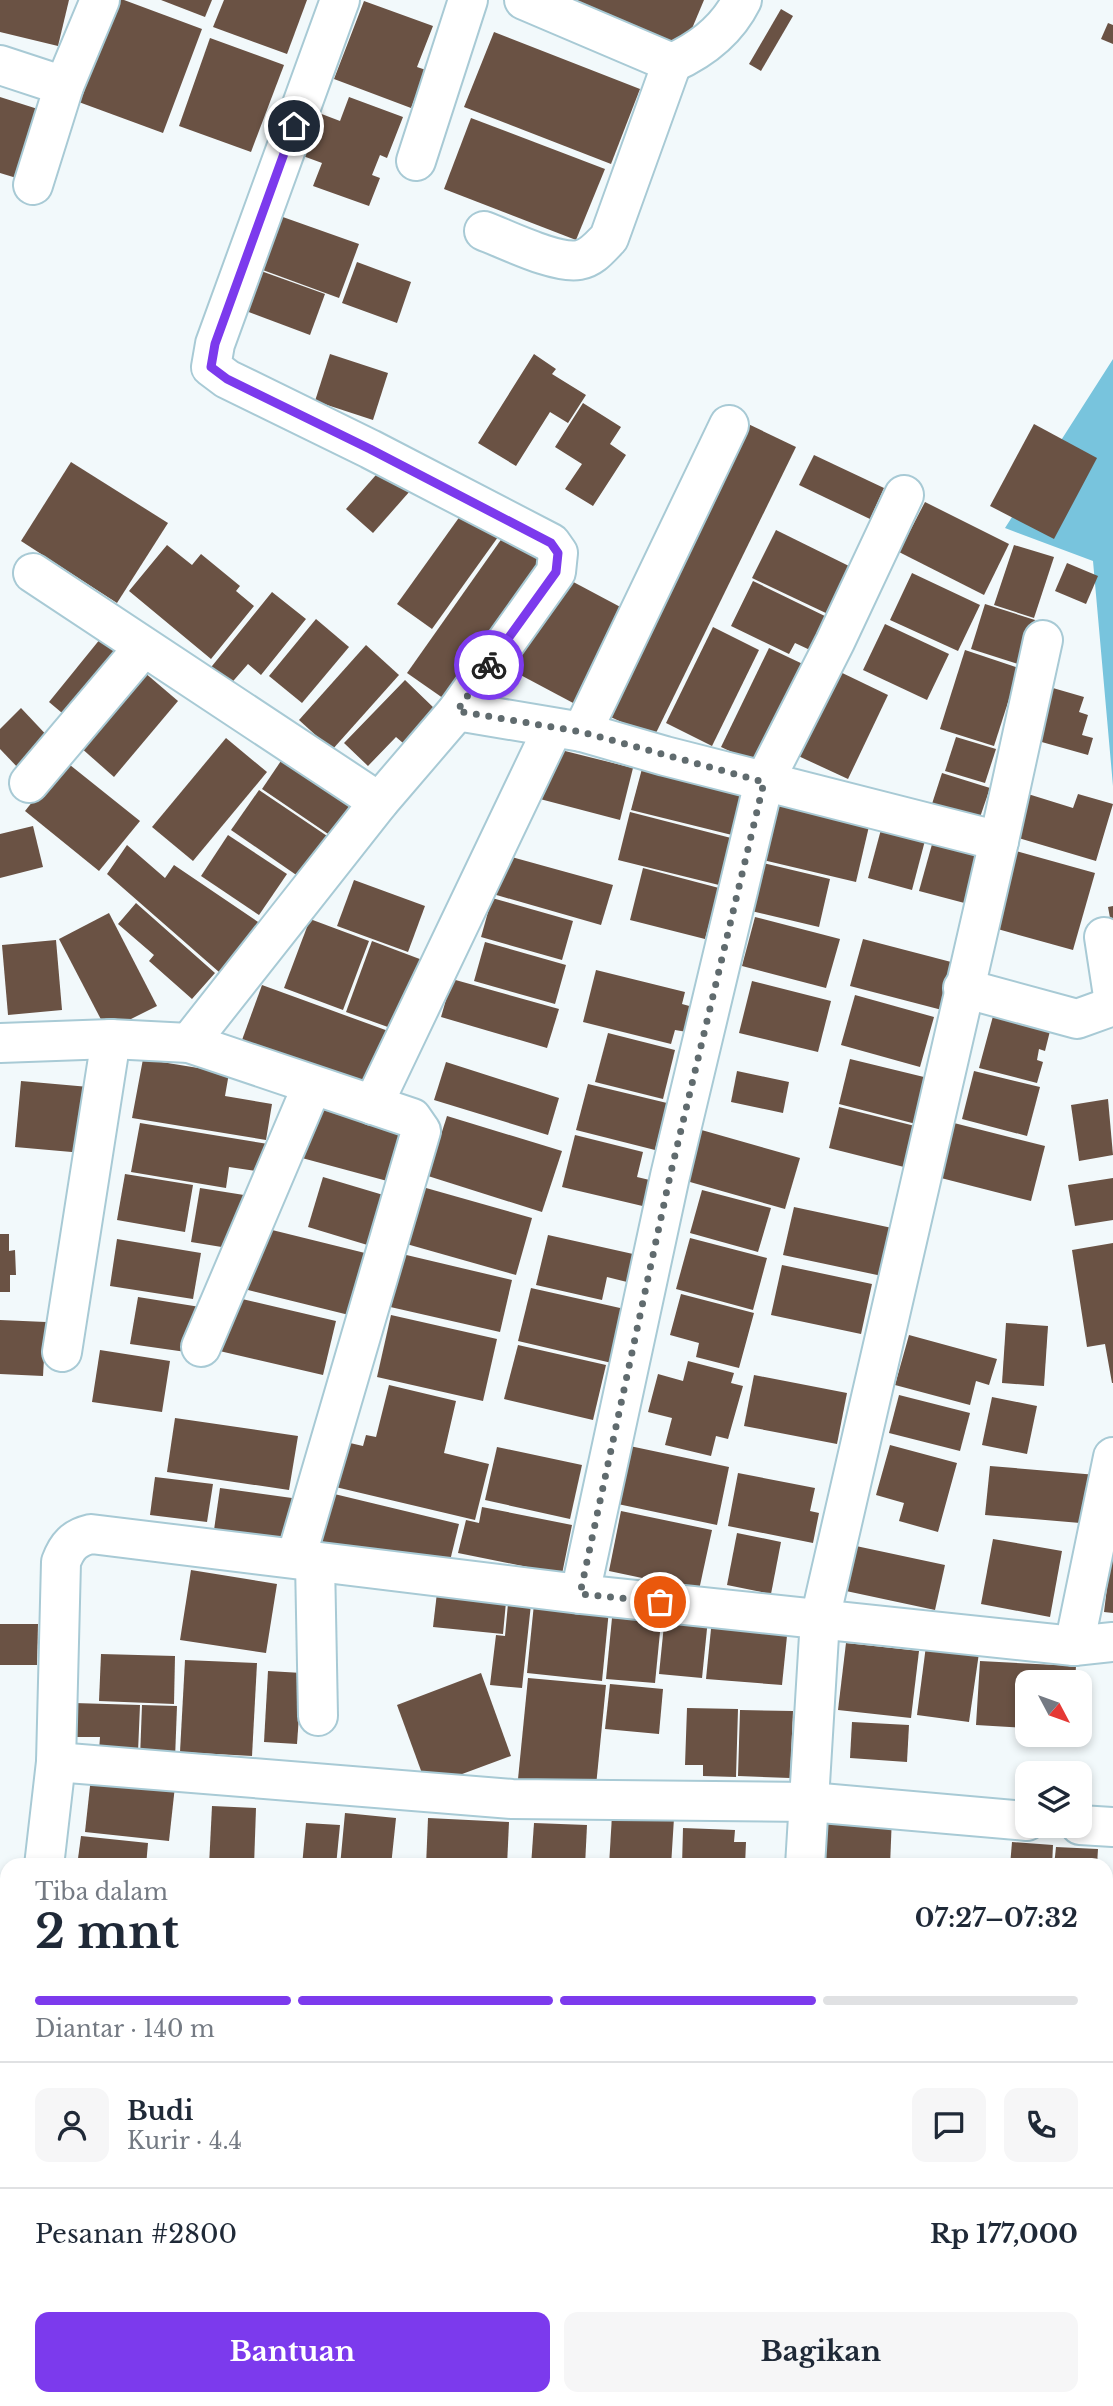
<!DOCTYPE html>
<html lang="id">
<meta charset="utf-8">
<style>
:root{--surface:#fff;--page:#f6f6f7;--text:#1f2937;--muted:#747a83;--line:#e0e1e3;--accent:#7c3aed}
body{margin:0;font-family:"Libre Baskerville",serif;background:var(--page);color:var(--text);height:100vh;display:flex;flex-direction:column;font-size:26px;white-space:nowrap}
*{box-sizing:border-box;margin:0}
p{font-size:23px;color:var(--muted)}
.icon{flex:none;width:38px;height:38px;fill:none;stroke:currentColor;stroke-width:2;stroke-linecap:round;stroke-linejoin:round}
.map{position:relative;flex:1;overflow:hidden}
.details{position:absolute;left:0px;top:1858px;width:1113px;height:548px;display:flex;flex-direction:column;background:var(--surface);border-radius:21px 21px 0 0;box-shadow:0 4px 10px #0003}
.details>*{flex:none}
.needle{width:46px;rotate:131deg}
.controls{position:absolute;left:1015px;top:1670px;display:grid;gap:14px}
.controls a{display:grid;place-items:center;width:77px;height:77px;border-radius:14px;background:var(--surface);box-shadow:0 4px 10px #0003;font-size:35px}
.pin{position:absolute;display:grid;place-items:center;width:60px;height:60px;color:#fff;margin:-30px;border:4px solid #fff;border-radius:50%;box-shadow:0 2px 7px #0007}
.courier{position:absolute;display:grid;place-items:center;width:70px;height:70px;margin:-35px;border:5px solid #7c3aed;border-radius:50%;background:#fff;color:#222;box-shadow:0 2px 9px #0007}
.summary em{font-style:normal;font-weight:800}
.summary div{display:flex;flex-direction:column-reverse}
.summary{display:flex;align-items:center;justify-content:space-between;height:119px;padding:0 35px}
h1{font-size:46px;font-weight:800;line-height:52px}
.bar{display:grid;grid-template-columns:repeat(4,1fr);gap:10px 7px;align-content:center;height:84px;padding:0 35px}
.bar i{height:9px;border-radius:5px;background:var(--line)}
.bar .selected{background:var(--accent)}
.bar p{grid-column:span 4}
.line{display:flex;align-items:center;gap:18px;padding:0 35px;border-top:2px solid var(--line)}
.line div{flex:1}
.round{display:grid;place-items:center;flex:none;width:74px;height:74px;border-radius:14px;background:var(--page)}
.primary-button{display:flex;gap:14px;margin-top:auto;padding:14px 35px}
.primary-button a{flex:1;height:80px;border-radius:14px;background:var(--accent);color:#fff;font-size:28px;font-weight:800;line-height:80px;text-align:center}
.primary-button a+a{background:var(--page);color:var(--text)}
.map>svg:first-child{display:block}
</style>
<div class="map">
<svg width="1113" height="2406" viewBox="0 0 1113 2406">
<rect width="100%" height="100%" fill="#f2f9fb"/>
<polygon fill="#78c4dd" points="1113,359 1113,786 1093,561 1005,528"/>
<g fill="#6a5244">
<polygon points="0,0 69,0 58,46 0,32"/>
<polygon points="114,0 124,0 202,29 163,133 76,101"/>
<polygon points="161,0 212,0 205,17"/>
<polygon points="224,0 307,0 287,54 213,27"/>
<polygon points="561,0 704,0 683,50"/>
<polygon points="364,1 433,26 417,67 426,70 411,108 334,79"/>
<polygon points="781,9 793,16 761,71 749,64"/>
<polygon points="1108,23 1113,25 1113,44 1101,39"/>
<polygon points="494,32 640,89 611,164 464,107"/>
<polygon points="210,38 284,65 251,152 179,126"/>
<polygon points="0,97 44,111 23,180 0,173"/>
<polygon points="349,97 403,117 387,158 380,155 372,175 380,178 369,206 313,186 322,163 303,156 319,113 340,121"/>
<polygon points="471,118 605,169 576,240 444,189"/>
<polygon points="280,216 359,244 339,298 260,269"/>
<polygon points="357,262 411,282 397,323 342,303"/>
<polygon points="261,271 325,294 310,335 246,311"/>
<polygon points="330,354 388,373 373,420 315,401"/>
<polygon points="534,354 556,369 552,374 586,395 568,423 550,412 516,466 478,443"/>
<polygon points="583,403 621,427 610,444 626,455 593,506 565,489 582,464 555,447"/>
<polygon points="744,422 796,447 654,737 602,713"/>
<polygon points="1034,424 1097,458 1054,539 990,506"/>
<polygon points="814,455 884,488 870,519 799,485"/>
<polygon points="71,462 168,523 117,603 21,541"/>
<polygon points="383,467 410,491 373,533 346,509"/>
<polygon points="925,502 1009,544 984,595 899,552"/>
<polygon points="463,512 498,537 432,629 397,604"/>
<polygon points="776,530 853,568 830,615 752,578"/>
<polygon points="505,534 549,565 450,703 407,673"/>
<polygon points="167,545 192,565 201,554 240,586 236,591 254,606 211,659 129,591"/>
<polygon points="1014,545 1054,557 1034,618 994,605"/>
<polygon points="1067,563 1098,576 1086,604 1055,591"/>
<polygon points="912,573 980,605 958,651 890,620"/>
<polygon points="564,577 626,610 575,704 513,671"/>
<polygon points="753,581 831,619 810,650 795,643 789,654 731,626"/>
<polygon points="272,592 306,619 261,675 248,664 228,687 208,671"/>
<polygon points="985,604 1035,620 1021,665 971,649"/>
<polygon points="316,619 349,647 302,703 269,676"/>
<polygon points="885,624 949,654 927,700 863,670"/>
<polygon points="713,627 759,650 712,746 666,723"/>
<polygon points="105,633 130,653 74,723 49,702"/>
<polygon points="366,645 399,675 332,750 299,720"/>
<polygon points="769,648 807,666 760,765 721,747"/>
<polygon points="965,650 1019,668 994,746 940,729"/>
<polygon points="834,669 888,695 848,779 794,754"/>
<polygon points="144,672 178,701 114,777 80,747"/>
<polygon points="405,680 435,709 403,743 396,737 368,766 344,743"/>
<polygon points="1046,686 1084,697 1079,712 1088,715 1082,735 1093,738 1088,755 1031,739"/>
<polygon points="21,708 53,742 21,771 0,749 0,729"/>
<polygon points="956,737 996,749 985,783 945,771"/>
<polygon points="226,738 267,772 193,861 152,827"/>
<polygon points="553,748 633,768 620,820 540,799"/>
<polygon points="287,752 360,800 334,838 262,789"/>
<polygon points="65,761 140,821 99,871 25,811"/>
<polygon points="643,765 743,790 732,835 631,810"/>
<polygon points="942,773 990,788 977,826 930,810"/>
<polygon points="259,790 333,840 305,881 231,830"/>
<polygon points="1028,794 1073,808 1078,794 1113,804 1096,861 1015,837"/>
<polygon points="777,800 870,822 856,882 763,860"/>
<polygon points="630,812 731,838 719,885 618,860"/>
<polygon points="883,822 927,833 912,890 868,878"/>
<polygon points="33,826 43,867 0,878 0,834"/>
<polygon points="228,835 287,874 259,915 201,876"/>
<polygon points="934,837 986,852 972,905 919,891"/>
<polygon points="127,845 165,878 174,865 264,926 227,979 107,874"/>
<polygon points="1016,851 1095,873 1073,950 994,928"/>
<polygon points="504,855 613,885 601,925 493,894"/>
<polygon points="759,862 830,879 819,927 747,910"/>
<polygon points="643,868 719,888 705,939 630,920"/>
<polygon points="354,880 425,906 408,952 337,926"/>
<polygon points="492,898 573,921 562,960 481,937"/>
<polygon points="136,903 215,973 192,999 149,961 154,955 118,924"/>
<polygon points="1113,906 1113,928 1112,928 1108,907"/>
<polygon points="109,913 157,1006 107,1031 59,939"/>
<polygon points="755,917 840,939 826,988 742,966"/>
<polygon points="310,919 369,941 343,1010 284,988"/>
<polygon points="863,939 955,963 942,1010 850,986"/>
<polygon points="56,940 62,1010 8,1015 2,945"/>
<polygon points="372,941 425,961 399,1031 346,1012"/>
<polygon points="485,942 566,965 555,1004 474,981"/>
<polygon points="596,970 685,992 682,1004 693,1007 687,1032 675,1030 671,1044 583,1022"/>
<polygon points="452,979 559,1009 547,1048 441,1017"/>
<polygon points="752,981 831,1001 818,1052 739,1033"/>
<polygon points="262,985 391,1032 371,1088 242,1040"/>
<polygon points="855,995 934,1017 920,1067 841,1045"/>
<polygon points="996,1005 1050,1031 1045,1051 1039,1049 1037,1060 1043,1062 1037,1083 979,1068"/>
<polygon points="608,1033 675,1050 663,1099 595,1082"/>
<polygon points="143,1059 229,1073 225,1096 272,1104 266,1140 132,1118"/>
<polygon points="850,1059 928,1078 916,1124 839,1104"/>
<polygon points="446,1062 559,1098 548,1135 434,1100"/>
<polygon points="737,1071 789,1082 783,1113 731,1102"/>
<polygon points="974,1071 1040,1087 1027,1136 962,1119"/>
<polygon points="21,1081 89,1087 83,1153 15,1147"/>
<polygon points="588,1084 667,1103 655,1150 576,1130"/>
<polygon points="1108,1099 1113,1155 1079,1161 1071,1105"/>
<polygon points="317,1102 406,1126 391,1182 302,1158"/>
<polygon points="839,1107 915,1126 904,1167 829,1148"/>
<polygon points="447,1116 562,1151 542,1212 428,1176"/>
<polygon points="140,1123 268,1144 263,1172 229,1167 226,1188 131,1172"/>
<polygon points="954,1123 1045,1146 1031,1201 941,1178"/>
<polygon points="698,1129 800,1158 785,1209 683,1180"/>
<polygon points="575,1135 643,1152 637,1177 658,1182 651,1208 562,1187"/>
<polygon points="125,1174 193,1185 185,1232 117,1220"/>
<polygon points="323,1177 390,1197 374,1247 308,1227"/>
<polygon points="1113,1178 1113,1220 1075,1226 1068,1185"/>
<polygon points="419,1186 532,1218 516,1275 403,1243"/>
<polygon points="200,1188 244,1195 234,1249 191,1242"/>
<polygon points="702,1190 771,1208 758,1252 690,1233"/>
<polygon points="794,1207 892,1228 882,1276 783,1255"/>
<polygon points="260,1227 365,1253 349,1315 244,1289"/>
<polygon points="0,1234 9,1234 9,1251 15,1250 16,1275 10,1275 10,1292 0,1292"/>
<polygon points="548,1235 642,1256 635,1284 607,1277 602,1300 536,1285"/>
<polygon points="690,1238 767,1258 753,1310 676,1289"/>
<polygon points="117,1239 201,1253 193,1299 110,1286"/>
<polygon points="1113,1243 1113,1383 1112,1383 1105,1344 1087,1347 1072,1250"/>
<polygon points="398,1253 512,1280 500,1332 386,1306"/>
<polygon points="782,1265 872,1284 861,1334 771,1315"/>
<polygon points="531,1288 629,1310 616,1364 518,1341"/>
<polygon points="681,1294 754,1313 739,1368 696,1357 699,1343 670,1335"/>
<polygon points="225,1295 336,1321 323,1375 211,1349"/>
<polygon points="138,1297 200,1307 193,1353 130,1344"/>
<polygon points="391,1315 497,1339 483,1401 377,1377"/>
<polygon points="0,1320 46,1322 43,1376 0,1374"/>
<polygon points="1006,1323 1048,1326 1044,1386 1002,1383"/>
<polygon points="909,1335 997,1359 989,1385 976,1381 970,1405 895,1385"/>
<polygon points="518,1345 606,1365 593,1420 504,1399"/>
<polygon points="100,1350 170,1361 162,1412 92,1402"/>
<polygon points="688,1361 734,1373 731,1383 743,1386 728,1439 716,1436 711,1456 665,1445 672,1418 648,1412 658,1374 683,1381"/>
<polygon points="754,1375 847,1393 837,1444 744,1426"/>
<polygon points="389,1385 456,1401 444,1453 489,1464 475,1520 327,1485 336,1450 347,1453 350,1443 363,1446 366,1435 376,1437"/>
<polygon points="899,1395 970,1413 960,1451 889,1433"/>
<polygon points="992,1397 1037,1406 1027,1454 982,1445"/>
<polygon points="175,1418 298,1436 289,1490 167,1472"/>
<polygon points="625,1445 729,1467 717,1525 613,1503"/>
<polygon points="890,1445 957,1463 938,1532 899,1521 904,1503 876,1495"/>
<polygon points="497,1447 582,1465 570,1519 485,1500"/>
<polygon points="990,1466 1097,1475 1092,1524 985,1515"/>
<polygon points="738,1473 815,1488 810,1511 819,1513 813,1543 728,1526"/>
<polygon points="155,1477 213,1484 207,1522 150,1515"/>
<polygon points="220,1488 292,1498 286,1547 213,1537"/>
<polygon points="326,1492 459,1524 447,1573 314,1542"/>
<polygon points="482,1507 572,1525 562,1574 458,1553 466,1520 479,1523"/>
<polygon points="621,1511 712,1530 699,1590 609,1571"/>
<polygon points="737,1533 781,1542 771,1594 727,1585"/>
<polygon points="993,1539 1062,1551 1050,1617 981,1604"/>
<polygon points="856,1546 945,1565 935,1610 846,1591"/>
<polygon points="1111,1556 1113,1556 1113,1613 1104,1612"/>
<polygon points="191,1570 277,1584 266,1653 180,1640"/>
<polygon points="438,1584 507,1591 503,1634 433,1627"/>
<polygon points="509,1593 532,1595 522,1688 490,1685 496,1635 505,1636"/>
<polygon points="534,1604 609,1610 602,1681 527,1673"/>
<polygon points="665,1615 708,1619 702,1678 659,1674"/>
<polygon points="612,1618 661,1622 655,1683 606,1679"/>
<polygon points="712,1619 788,1626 782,1685 706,1679"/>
<polygon points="0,1624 38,1624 37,1665 0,1665"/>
<polygon points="846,1643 919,1651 911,1718 838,1710"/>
<polygon points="926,1646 979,1653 969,1722 917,1715"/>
<polygon points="101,1654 175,1656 174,1704 99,1701"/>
<polygon points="185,1660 257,1663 252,1756 180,1752"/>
<polygon points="980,1661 1076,1666 1075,1682 1027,1682 1027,1728 976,1725"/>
<polygon points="268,1671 302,1673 297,1744 264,1742"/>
<polygon points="481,1673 511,1756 427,1787 397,1705"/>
<polygon points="528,1678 606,1685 596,1786 518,1779"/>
<polygon points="610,1684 663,1689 659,1734 605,1729"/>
<polygon points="74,1703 140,1705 138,1752 99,1751 100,1737 73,1737"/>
<polygon points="142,1705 177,1706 175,1759 140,1758"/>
<polygon points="687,1708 738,1709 736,1777 703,1776 703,1765 685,1765"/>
<polygon points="740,1710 793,1711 790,1778 738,1776"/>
<polygon points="852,1722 909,1725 907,1762 850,1758"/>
<polygon points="91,1777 175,1786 169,1841 85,1832"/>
<polygon points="212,1806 256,1808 254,1866 209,1866"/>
<polygon points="345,1813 396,1818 391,1866 340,1866"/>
<polygon points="822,1814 892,1816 890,1866 820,1866"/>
<polygon points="612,1815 674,1818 671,1866 609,1866"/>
<polygon points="428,1818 509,1822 507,1866 426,1866"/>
<polygon points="306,1823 340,1825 336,1866 302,1866"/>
<polygon points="534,1823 587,1825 585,1866 531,1866"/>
<polygon points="683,1828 735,1830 734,1842 746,1842 745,1866 682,1866"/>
<polygon points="81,1836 148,1843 146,1866 77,1866"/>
<polygon points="1012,1842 1053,1845 1052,1866 1010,1866"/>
<polygon points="1056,1847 1098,1849 1097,1866 1054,1866"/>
<polygon points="0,1889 7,1890 7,1947 0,1946"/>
<polygon points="0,1955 7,1956 7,2004 0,2004"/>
<polygon points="1113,2089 1113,2119 1106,2092"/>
<rect x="1106" y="2209" width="7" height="73"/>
<polygon points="0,2275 6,2275 7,2285 7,2396 0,2397"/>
<polygon points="1113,2381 1113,2406 1042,2406 1042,2399 1106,2399 1106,2382"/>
<rect x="72" y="2399" width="33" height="7"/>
<polygon points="108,2399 164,2399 165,2406 108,2406"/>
<polygon points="174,2399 219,2399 220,2406 174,2406"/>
<rect x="227" y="2399" width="47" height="7"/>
<polygon points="280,2399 330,2399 330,2406 279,2406"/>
<rect x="338" y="2399" width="32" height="7"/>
<polygon points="382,2399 435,2399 436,2406 382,2406"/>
<polygon points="481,2399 512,2399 513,2405 482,2406"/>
<polygon points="649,2399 692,2399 693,2406 638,2406 638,2400"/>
<polygon points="698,2399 741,2399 742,2406 699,2406"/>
<polygon points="65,2400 65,2406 21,2406 21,2401"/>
</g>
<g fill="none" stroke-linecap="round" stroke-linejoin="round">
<g stroke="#a8cad5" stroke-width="42">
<g id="minor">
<polyline points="340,0 215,344 211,367 227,379 370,449 551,543 558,553 556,572 457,711"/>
<path d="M 524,0 L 672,63 C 701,50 727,30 742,0"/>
<polyline points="0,65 64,86"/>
<polyline points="416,161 468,0"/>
<polyline points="33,185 64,86 100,0"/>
<path d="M 484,231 C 508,240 555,264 579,260 C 592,258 600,247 609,238 L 672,63"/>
<polyline points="33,573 379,802"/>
<polyline points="582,732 729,425"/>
<polyline points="29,783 143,648"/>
<polyline points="1104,937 1113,996"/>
<polyline points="963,988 1077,1019 1113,1006"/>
<polyline points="0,1043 111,1039 189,1043 412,1118 421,1131 296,1558"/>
<polyline points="189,1043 379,802 457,711 582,732 665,756 999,841"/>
<polyline points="373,1105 553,728"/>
<polyline points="201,1347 312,1086"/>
<polyline points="62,1352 111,1039"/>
<polyline points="315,1562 318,1716"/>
<polyline points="580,1594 670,1176 764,782 835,642 904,495"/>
<polyline points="1074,1646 1113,1457"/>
<polyline points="56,1762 512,1799 810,1802 1027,1821"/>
<polyline points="1080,1825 1113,1827"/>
<path d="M 44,1866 L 56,1762 L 61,1562 C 67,1546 74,1538 91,1534 L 580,1594 L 1074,1646 L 1113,1642"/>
<polyline points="805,1866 820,1619 999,841 1043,640"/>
<polyline points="1106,2007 1113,2007"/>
<polyline points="0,2014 7,2014"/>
<polyline points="1106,2182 1113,2181"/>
<polyline points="0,2250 7,2250"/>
<polyline points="1106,2369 1113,2366"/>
<polyline points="810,2401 830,2399"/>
<polyline points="529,2406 570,2399"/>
</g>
</g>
<use href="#minor" stroke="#fff" stroke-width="38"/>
</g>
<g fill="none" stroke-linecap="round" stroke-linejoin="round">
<polyline stroke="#606b6e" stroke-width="7" stroke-dasharray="0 12.6" points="489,665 457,711 582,732 764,782 670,1176 580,1594 660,1602"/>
<polyline stroke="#7c3aed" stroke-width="9" points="294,126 215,344 211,367 227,379 370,449 551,543 558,553 556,572 489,665"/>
</g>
</svg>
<div class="controls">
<a><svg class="needle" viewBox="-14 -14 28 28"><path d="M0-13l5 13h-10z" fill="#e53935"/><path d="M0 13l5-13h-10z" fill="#747a83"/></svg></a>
<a><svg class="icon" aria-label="layers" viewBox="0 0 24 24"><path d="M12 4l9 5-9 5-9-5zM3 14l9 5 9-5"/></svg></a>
</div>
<div class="pin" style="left:660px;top:1602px;background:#ea580c"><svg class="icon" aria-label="bag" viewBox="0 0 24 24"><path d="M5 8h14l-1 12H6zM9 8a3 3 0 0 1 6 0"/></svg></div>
<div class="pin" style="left:294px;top:126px;background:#1f2937"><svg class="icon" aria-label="home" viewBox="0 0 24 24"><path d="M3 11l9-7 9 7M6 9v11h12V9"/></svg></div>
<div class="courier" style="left:489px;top:665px"><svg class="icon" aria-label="bike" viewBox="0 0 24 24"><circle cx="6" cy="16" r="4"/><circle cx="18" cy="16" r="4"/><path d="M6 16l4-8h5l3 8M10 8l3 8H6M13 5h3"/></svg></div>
<section class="details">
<div class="summary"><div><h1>2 mnt</h1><p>Tiba dalam</p></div><em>07:27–07:32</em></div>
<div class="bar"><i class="selected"></i><i class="selected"></i><i class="selected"></i><i></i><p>Diantar · 140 m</p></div>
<div class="line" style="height:126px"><a class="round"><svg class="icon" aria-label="person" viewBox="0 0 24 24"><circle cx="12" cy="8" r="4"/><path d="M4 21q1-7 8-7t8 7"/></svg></a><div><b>Budi</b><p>Kurir · 4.4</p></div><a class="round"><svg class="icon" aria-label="chat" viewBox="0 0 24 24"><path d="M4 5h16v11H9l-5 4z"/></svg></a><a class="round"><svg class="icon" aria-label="phone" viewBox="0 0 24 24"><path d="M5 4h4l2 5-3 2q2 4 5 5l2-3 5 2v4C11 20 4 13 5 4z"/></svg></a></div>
<div class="line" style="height:91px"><div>Pesanan #2800</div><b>Rp 177,000</b></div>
<div class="primary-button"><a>Bantuan</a><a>Bagikan</a></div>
</section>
</div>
